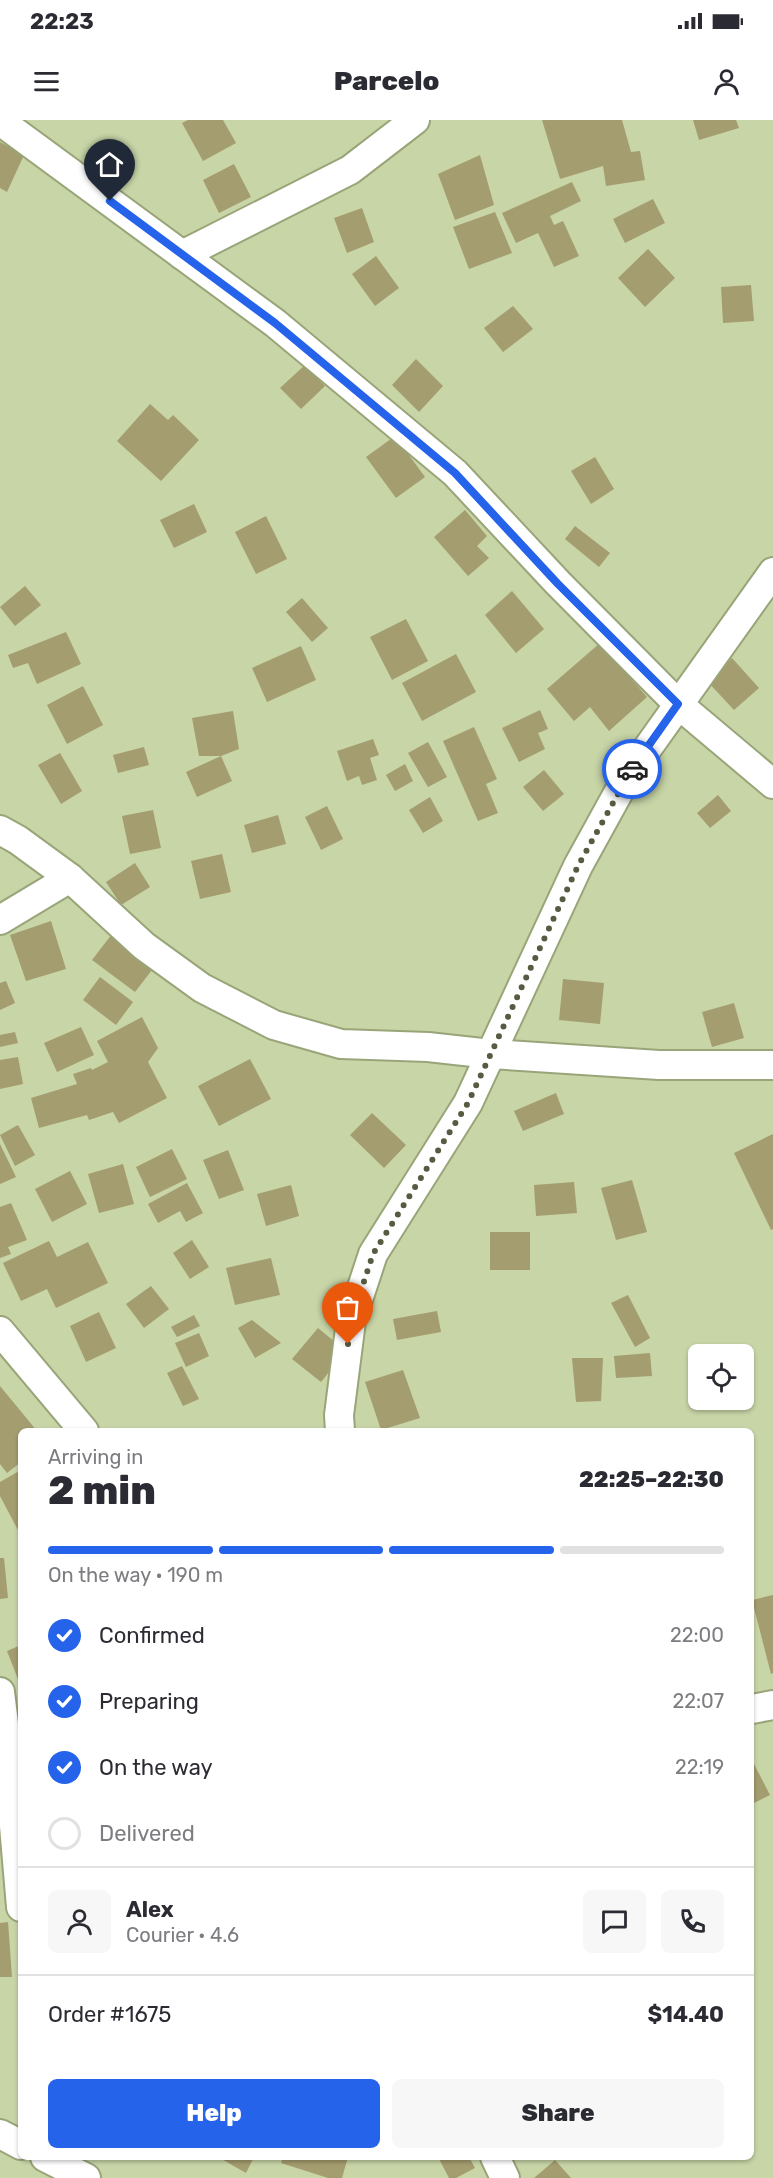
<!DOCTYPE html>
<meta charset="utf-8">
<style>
:root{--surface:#fff;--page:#f7f7f7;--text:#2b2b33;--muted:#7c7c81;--line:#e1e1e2;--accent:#2563eb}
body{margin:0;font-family:Rubik,sans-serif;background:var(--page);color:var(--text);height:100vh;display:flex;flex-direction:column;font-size:22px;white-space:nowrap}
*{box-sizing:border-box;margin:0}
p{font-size:20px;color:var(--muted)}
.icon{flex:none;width:33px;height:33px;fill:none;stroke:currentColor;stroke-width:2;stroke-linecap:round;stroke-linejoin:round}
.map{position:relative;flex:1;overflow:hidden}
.side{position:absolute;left:18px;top:1308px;width:736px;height:732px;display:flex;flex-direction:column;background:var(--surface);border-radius:9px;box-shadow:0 2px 4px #0004}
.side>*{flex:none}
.tools{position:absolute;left:688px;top:1224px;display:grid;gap:12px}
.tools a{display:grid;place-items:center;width:66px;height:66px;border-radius:9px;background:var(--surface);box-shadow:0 2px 4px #0004;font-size:30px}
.pin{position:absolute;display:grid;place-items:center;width:51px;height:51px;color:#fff;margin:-62px -26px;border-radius:50% 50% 50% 0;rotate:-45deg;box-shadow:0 0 6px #0007}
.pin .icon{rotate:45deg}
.courier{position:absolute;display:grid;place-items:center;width:60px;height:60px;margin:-30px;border:4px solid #2563eb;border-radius:50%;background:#fff;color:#222;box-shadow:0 2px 8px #0007}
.head em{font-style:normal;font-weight:800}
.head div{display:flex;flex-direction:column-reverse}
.head{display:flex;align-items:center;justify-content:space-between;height:102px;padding:0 30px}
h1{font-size:39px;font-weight:800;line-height:45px}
.bar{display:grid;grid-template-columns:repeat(4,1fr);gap:9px 6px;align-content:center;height:72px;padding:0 30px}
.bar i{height:8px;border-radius:4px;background:var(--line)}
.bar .active{background:var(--accent)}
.bar p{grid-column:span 4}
.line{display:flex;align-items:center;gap:15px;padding:0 30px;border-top:2px solid var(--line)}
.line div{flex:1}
.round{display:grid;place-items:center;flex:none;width:63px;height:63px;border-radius:9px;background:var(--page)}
ol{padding:0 30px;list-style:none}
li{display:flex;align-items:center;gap:18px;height:66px}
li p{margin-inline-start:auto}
li .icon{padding:6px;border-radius:50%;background:var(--accent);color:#fff;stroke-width:4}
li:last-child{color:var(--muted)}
li i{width:33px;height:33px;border:3px solid var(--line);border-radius:50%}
.cta{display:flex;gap:12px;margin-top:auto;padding:12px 30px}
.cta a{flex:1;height:69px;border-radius:9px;background:var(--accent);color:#fff;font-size:24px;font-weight:800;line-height:69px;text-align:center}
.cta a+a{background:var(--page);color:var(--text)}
.status{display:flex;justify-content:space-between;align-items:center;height:42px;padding:0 30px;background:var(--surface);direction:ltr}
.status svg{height:16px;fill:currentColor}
header{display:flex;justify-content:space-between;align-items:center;height:78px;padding:0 30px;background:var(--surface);font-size:27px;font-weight:800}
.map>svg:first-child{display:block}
</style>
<div class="status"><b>22:23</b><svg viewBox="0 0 49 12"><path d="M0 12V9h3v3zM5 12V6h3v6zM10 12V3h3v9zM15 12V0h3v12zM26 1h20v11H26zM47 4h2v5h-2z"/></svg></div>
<header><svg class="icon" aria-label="menu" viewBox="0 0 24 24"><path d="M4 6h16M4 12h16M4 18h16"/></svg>Parcelo<svg class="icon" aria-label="person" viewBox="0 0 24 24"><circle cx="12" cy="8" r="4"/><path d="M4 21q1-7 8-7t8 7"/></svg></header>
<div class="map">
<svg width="773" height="2058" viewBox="0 0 773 2058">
<rect width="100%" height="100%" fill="#c8d5a7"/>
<g fill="#a49d6f">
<polygon points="188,0 223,0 236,23 203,41 182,3"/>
<polygon points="542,0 622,0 631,32 640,31 645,60 606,66 603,46 560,59"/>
<polygon points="693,0 736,0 739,8 699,20"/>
<polygon points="0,22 24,35 7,72 0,68"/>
<polygon points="480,35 494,85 455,100 438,54"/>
<polygon points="234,44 251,77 219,93 203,60"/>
<polygon points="572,62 581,81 550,96 554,105 563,101 579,136 554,147 538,113 516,123 502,93"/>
<polygon points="653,79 665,103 625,123 613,99"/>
<polygon points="362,88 374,122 347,133 334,98"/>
<polygon points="495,92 512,133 469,149 453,107"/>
<polygon points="648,129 675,158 645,187 618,158"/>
<polygon points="376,136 399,168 375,186 352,154"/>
<polygon points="751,165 754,201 723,203 721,167"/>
<polygon points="513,186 533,209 503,232 484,208"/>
<polygon points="416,239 443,266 419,292 392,265"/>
<polygon points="305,245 325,266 301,289 280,268"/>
<polygon points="150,284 168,300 173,295 199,320 161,361 117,321"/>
<polygon points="395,316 425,357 396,378 366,337"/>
<polygon points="595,337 614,369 591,384 571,351"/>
<polygon points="194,384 207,412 174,428 160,400"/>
<polygon points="465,390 487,416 477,426 489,438 468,456 434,417"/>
<polygon points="266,396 287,439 256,454 235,412"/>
<polygon points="575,406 610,433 599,447 565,419"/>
<polygon points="25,466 41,485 15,506 0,487"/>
<polygon points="512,471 544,509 516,533 485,495"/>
<polygon points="302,478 328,508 312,522 286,492"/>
<polygon points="406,499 428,541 392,560 370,517"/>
<polygon points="66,512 81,544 37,564 28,543 13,548 8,535"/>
<polygon points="600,523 647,577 609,611 590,587 574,601 547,569"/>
<polygon points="301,526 316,560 267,582 252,548"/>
<polygon points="456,534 476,572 422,601 402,563"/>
<polygon points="732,538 759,568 734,590 707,561"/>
<polygon points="83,566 103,605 67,624 47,585"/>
<polygon points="540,590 548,609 538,613 545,629 519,642 502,608"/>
<polygon points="233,591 239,629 221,636 232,661 197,677 186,652 221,636 199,636 192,598"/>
<polygon points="474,607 497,659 486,664 498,693 478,701 443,621"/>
<polygon points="373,619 379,635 370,638 377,660 362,665 359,656 347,661 337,631"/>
<polygon points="428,622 447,657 428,667 408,633"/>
<polygon points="144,627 149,645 118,653 113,635"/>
<polygon points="60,633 82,671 61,684 38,645"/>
<polygon points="405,644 413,661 395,671 386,655"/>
<polygon points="544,650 564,674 543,691 523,667"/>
<polygon points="718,675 731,691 710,708 697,693"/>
<polygon points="430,677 443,701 423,713 409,690"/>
<polygon points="327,686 343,719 321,730 305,697"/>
<polygon points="153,690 161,728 130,734 122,696"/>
<polygon points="278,695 286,724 252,733 244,705"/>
<polygon points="222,734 231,772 200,779 191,741"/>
<polygon points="135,743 150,767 121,785 106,762"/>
<polygon points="51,801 66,849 26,861 10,815"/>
<polygon points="112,814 155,846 135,872 92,840"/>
<polygon points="100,857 133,882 116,905 83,880"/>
<polygon points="563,859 604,863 600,904 559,900"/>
<polygon points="6,861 15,883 0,890 0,863"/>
<polygon points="734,883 744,918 712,927 702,892"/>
<polygon points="142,897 158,928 148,942 167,978 119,1003 113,992 89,1000 87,995 39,1008 31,978 77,964 73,954 91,948 92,950 108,942 97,921"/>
<polygon points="81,907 94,935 57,952 44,923"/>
<polygon points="15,912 18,923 0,927 0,915"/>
<polygon points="18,937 23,964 0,969 0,940"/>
<polygon points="250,939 271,979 219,1006 198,966"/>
<polygon points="556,973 564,994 523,1011 514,991"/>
<polygon points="372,993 406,1025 384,1048 350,1015"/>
<polygon points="18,1005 35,1035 15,1046 0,1015"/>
<polygon points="773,1014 773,1109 771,1110 734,1033"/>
<polygon points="0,1024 16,1057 0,1064"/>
<polygon points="172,1029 187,1059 150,1077 136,1047"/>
<polygon points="228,1030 244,1070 219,1079 203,1040"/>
<polygon points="123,1044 134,1084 99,1093 88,1054"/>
<polygon points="70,1051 87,1084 52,1102 35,1069"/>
<polygon points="632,1060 647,1112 616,1120 601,1068"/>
<polygon points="574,1062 577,1093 536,1096 534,1065"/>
<polygon points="187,1063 203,1093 186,1102 180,1091 158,1103 148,1084"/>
<polygon points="291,1065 299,1096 266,1106 257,1074"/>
<polygon points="11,1083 27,1120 8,1127 11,1134 0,1138 0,1087"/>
<rect x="490" y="1112" width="40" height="38"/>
<polygon points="192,1120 209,1147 190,1159 173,1133"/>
<polygon points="49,1121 57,1137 88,1122 108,1163 56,1188 47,1169 21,1181 3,1143"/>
<polygon points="271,1138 280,1175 235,1185 226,1148"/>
<polygon points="151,1166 169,1189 144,1208 126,1184"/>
<polygon points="628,1175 650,1218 635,1227 611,1183"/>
<polygon points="437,1191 441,1212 397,1220 393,1199"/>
<polygon points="99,1192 116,1228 86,1242 70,1206"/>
<polygon points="194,1195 200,1206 177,1217 171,1207"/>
<polygon points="252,1200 281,1223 255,1238 238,1208"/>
<polygon points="318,1208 346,1231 321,1262 292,1239"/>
<polygon points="199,1213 209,1236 186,1247 175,1223"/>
<polygon points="650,1233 652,1256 616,1258 614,1236"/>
<polygon points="572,1238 603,1238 601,1281 576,1282"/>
<polygon points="182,1246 199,1279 183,1286 167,1253"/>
<polygon points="403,1250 420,1298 381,1310 365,1262"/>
<polygon points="0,1266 37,1311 21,1311 21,1342 7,1353 0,1344"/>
<polygon points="21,1350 21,1411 19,1412 0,1376 0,1362"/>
<polygon points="0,1438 4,1438 8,1478 0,1479"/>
<polygon points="773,1475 773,1553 771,1554 752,1480"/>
<polygon points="21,1525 21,1567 7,1531"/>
<polygon points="753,1642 770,1675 752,1684 752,1643"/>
<polygon points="8,1802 12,1857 0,1857 0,1803"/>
<polygon points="218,2037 254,2037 246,2053"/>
<polygon points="283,2037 348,2037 342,2058 328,2058 281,2043"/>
<polygon points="438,2037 469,2037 475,2048 456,2058 449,2058"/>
<polygon points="555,2040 571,2058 534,2058"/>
</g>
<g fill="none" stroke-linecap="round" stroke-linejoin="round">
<g stroke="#99a579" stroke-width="32">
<g id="minor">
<polyline points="0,1 275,203 455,353 558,463 678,584 773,664"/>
<polyline points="182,135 350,50 415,0"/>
<polyline points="0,710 18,720 70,758 144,826 202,868 274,905 341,924 428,927 491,934 659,945 773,945"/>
<polyline points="0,800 70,758"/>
<polyline points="0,1211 84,1311"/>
<polyline points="340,1311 339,1295 351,1201 373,1134 468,983 578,746 627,657 773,452"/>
<polyline points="0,1572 8,1636 21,1787"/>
<polyline points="752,1589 773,1585"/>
<polyline points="0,2014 21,2025"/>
<polyline points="45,2037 86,2058"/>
<polyline points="495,2037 505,2058"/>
</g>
</g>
<use href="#minor" stroke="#fff" stroke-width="28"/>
</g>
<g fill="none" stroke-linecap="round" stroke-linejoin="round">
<polyline stroke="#545c41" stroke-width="6" stroke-dasharray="0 10.8" points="348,1224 351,1201 373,1134 468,983 578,746 632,649"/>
<polyline stroke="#2563eb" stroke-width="8" points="110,81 275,203 455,353 558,464 678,584 632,649"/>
</g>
</svg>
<div class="tools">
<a><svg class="icon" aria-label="locate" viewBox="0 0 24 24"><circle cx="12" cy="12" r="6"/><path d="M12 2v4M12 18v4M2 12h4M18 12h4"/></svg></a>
</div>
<div class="pin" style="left:348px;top:1224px;background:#ea580c"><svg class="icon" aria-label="bag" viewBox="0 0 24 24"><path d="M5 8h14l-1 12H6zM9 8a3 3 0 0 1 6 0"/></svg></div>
<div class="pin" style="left:110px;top:81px;background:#1f2937"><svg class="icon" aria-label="home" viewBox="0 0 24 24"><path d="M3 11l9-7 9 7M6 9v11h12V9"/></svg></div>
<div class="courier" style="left:632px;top:649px"><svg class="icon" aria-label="car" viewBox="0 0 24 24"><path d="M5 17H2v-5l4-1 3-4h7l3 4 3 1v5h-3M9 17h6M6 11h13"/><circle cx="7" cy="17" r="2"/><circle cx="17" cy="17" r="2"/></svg></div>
<section class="side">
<div class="head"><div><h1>2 min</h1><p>Arriving in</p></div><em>22:25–22:30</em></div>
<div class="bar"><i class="active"></i><i class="active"></i><i class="active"></i><i></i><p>On the way · 190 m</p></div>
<ol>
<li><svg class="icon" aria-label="check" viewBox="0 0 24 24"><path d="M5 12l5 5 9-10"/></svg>Confirmed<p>22:00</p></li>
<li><svg class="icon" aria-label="check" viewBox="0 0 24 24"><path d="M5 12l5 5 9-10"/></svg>Preparing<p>22:07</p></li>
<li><svg class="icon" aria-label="check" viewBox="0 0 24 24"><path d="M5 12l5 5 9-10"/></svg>On the way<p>22:19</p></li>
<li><i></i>Delivered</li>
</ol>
<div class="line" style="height:108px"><a class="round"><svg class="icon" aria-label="person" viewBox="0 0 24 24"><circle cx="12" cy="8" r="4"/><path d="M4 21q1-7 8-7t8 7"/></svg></a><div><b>Alex</b><p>Courier · 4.6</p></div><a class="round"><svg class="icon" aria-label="chat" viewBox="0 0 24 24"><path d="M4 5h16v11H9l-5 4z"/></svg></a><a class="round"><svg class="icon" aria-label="phone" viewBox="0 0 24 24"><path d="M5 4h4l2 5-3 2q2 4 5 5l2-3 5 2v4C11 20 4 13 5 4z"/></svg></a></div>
<div class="line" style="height:78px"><div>Order #1675</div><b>$14.40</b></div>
<div class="cta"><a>Help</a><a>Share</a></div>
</section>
</div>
